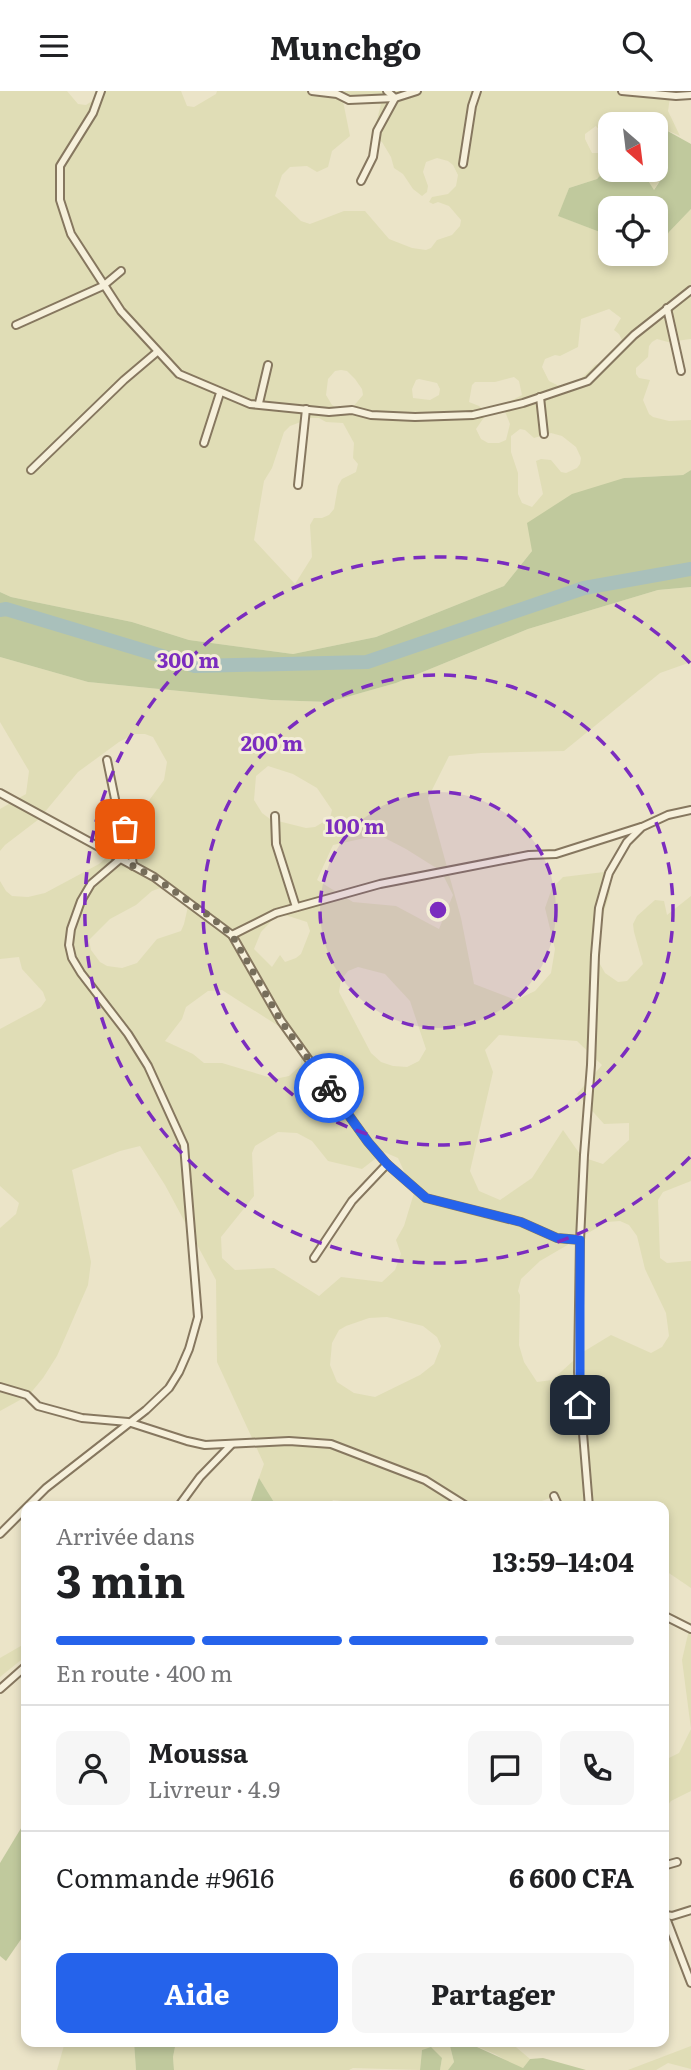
<!DOCTYPE html>
<html lang="fr">
<meta charset="utf-8">
<style>
:root{--surface:#fff;--page:#f6f6f6;--text:#202124;--muted:#757577;--line:#e0e0e0;--accent:#2563eb}
body{margin:0;font-family:Literata,serif;background:var(--page);color:var(--text);height:100vh;display:flex;flex-direction:column;font-size:26px;white-space:nowrap}
*{box-sizing:border-box;margin:0}
p{font-size:23px;color:var(--muted)}
.icon{flex:none;width:38px;height:38px;fill:none;stroke:currentColor;stroke-width:2;stroke-linecap:round;stroke-linejoin:round}
.map{position:relative;flex:1;overflow:hidden}
.details{position:absolute;left:21px;top:1410px;width:648px;height:546px;display:flex;flex-direction:column;background:var(--surface);border-radius:14px;box-shadow:0 4px 10px #0003}
.details>*{flex:none}
.needle{width:46px;rotate:152deg}
.buttons{position:absolute;left:598px;top:21px;display:grid;gap:14px}
.buttons a{display:grid;place-items:center;width:70px;height:70px;border-radius:14px;background:var(--surface);box-shadow:0 4px 10px #0003;font-size:35px}
.pin{position:absolute;display:grid;place-items:center;width:60px;height:60px;color:#fff;margin:-30px;border-radius:14px;box-shadow:0 4px 10px #0006}
.courier{position:absolute;display:grid;place-items:center;width:70px;height:70px;margin:-35px;border:5px solid #2563eb;border-radius:50%;background:#fff;color:#222;box-shadow:0 2px 9px #0007}
.summary em{font-style:normal;font-weight:700}
.summary div{display:flex;flex-direction:column-reverse}
.summary{display:flex;align-items:center;justify-content:space-between;height:119px;padding:0 35px}
h1{font-size:46px;font-weight:700;line-height:52px}
.bar{display:grid;grid-template-columns:repeat(4,1fr);gap:10px 7px;align-content:center;height:84px;padding:0 35px}
.bar i{height:9px;border-radius:5px;background:var(--line)}
.bar .on{background:var(--accent)}
.bar p{grid-column:span 4}
.line{display:flex;align-items:center;gap:18px;padding:0 35px;border-top:2px solid var(--line)}
.line div{flex:1}
.round{display:grid;place-items:center;flex:none;width:74px;height:74px;border-radius:14px;background:var(--page)}
.action{display:flex;gap:14px;margin-top:auto;padding:14px 35px}
.action a{flex:1;height:80px;border-radius:14px;background:var(--accent);color:#fff;font-size:28px;font-weight:700;line-height:80px;text-align:center}
.action a+a{background:var(--page);color:var(--text)}
header{display:flex;justify-content:space-between;align-items:center;height:91px;padding:0 35px;background:var(--surface);font-size:32px;font-weight:700}
.map>svg:first-child{display:block}
</style>
<header><svg class="icon" aria-label="menu" viewBox="0 0 24 24"><path d="M4 6h16M4 12h16M4 18h16"/></svg>Munchgo<svg class="icon" aria-label="search" viewBox="0 0 24 24"><circle cx="10" cy="10" r="6"/><path d="M15 15l6 6"/></svg></header>
<div class="map">
<svg width="691" height="1979" viewBox="0 0 691 1979">
<rect width="100%" height="100%" fill="#ebe4c8"/>
<g fill="#e0ddb6" fill-rule="evenodd">
<path d="M 0,0 L 67,0 L 78,13 L 86,14 L 92,10 L 98,0 L 181,0 L 187,15 L 194,16 L 216,3 L 217,0 L 671,0 L 668,20 L 680,45 L 664,38 L 656,47 L 656,33 L 611,33 L 611,73 L 597,88 L 569,97 L 559,125 L 605,143 L 611,143 L 611,163 L 651,163 L 653,170 L 669,141 L 691,118 L 691,248 L 668,251 L 657,248 L 652,251 L 649,255 L 648,266 L 636,277 L 636,283 L 639,287 L 650,289 L 643,309 L 649,323 L 653,326 L 669,330 L 691,329 L 691,379 L 683,384 L 624,387 L 532,460 L 504,495 L 376,546 L 293,563 L 189,549 L 132,531 L 11,506 L 0,501 ZM 343,10 L 381,13 L 373,45 L 382,51 L 391,66 L 394,77 L 403,83 L 413,98 L 422,105 L 427,101 L 428,95 L 423,81 L 426,71 L 437,67 L 448,70 L 453,74 L 458,84 L 456,95 L 448,103 L 432,106 L 429,111 L 433,113 L 438,111 L 449,115 L 461,129 L 460,135 L 452,144 L 437,149 L 431,157 L 426,159 L 412,157 L 389,148 L 365,120 L 344,120 L 310,133 L 301,130 L 275,105 L 282,84 L 290,76 L 307,75 L 317,81 L 328,76 L 332,60 L 350,45 ZM 596,35 L 606,47 L 609,54 L 599,62 L 592,62 L 585,48 L 585,43 ZM 609,218 L 621,227 L 614,239 L 619,243 L 624,253 L 621,264 L 595,274 L 583,286 L 569,294 L 559,295 L 549,290 L 542,276 L 545,268 L 555,264 L 560,265 L 578,256 L 581,228 ZM 341,279 L 347,280 L 355,288 L 362,298 L 363,304 L 352,317 L 341,319 L 332,314 L 326,304 L 328,288 L 335,280 ZM 514,286 L 519,290 L 522,304 L 509,311 L 504,318 L 510,333 L 506,349 L 499,352 L 488,352 L 481,348 L 476,338 L 487,322 L 479,315 L 469,311 L 472,294 L 475,291 L 495,291 ZM 419,288 L 437,292 L 440,298 L 439,304 L 430,309 L 413,307 L 412,298 L 416,289 ZM 311,327 L 319,327 L 326,331 L 343,332 L 354,352 L 353,367 L 358,373 L 356,381 L 342,388 L 338,395 L 334,418 L 329,424 L 322,427 L 314,427 L 310,434 L 312,466 L 295,493 L 254,449 L 264,390 L 272,377 L 284,341 L 290,335 ZM 520,338 L 525,339 L 534,347 L 551,342 L 562,345 L 576,356 L 581,367 L 580,373 L 577,377 L 566,382 L 561,381 L 551,369 L 541,368 L 536,370 L 543,403 L 532,416 L 522,412 L 518,403 L 518,382 L 511,361 L 511,345 Z"/>
<polygon points="656,65 666,80 653,100 641,79 656,79"/>
<path d="M 691,496 L 691,571 L 660,582 L 564,660 L 481,662 L 449,665 L 428,707 L 461,827 L 474,893 L 516,909 L 535,900 L 551,882 L 555,858 L 545,817 L 552,797 L 563,786 L 604,781 L 610,786 L 610,802 L 597,842 L 597,868 L 605,882 L 618,891 L 627,890 L 643,873 L 634,841 L 633,833 L 637,825 L 655,809 L 664,810 L 667,824 L 691,805 L 691,1090 L 663,1101 L 658,1109 L 660,1167 L 667,1172 L 691,1170 L 691,1497 L 663,1478 L 663,1416 L 565,1416 L 557,1407 L 550,1407 L 539,1411 L 534,1416 L 397,1416 L 333,1409 L 328,1416 L 277,1416 L 259,1387 L 264,1373 L 217,1271 L 216,1189 L 165,1094 L 140,1055 L 120,1060 L 72,1079 L 91,1171 L 88,1194 L 57,1265 L 43,1287 L 29,1304 L 0,1320 L 0,1137 L 16,1123 L 19,1112 L 0,1095 L 0,938 L 41,916 L 46,909 L 43,901 L 22,878 L 19,866 L 0,868 L 0,790 L 6,800 L 12,805 L 28,806 L 45,802 L 99,773 L 109,764 L 164,689 L 167,671 L 153,646 L 145,643 L 135,643 L 119,651 L 78,681 L 39,728 L 5,754 L 0,760 L 0,718 L 26,703 L 29,680 L 0,631 L 0,566 L 88,591 L 271,609 L 329,611 L 396,592 L 528,538 L 658,499 ZM 268,675 L 293,683 L 317,697 L 332,719 L 330,727 L 315,736 L 306,737 L 270,728 L 262,722 L 254,709 L 256,685 ZM 379,744 L 406,758 L 441,780 L 453,804 L 439,838 L 396,815 L 353,811 L 317,789 L 333,754 ZM 166,795 L 172,795 L 181,807 L 189,811 L 184,833 L 181,840 L 157,848 L 137,872 L 122,877 L 107,875 L 100,871 L 91,859 L 89,849 L 110,828 L 136,814 L 152,800 ZM 279,822 L 307,831 L 310,840 L 301,863 L 296,867 L 285,871 L 280,864 L 272,876 L 254,858 L 261,841 ZM 358,876 L 385,883 L 410,910 L 426,958 L 419,970 L 407,976 L 393,975 L 381,971 L 371,962 L 339,901 L 341,889 L 348,880 ZM 222,899 L 288,941 L 301,959 L 301,974 L 289,985 L 275,988 L 222,972 L 204,972 L 193,963 L 165,950 L 182,928 L 186,916 L 208,900 ZM 499,944 L 577,950 L 602,974 L 577,1003 L 604,1033 L 629,1032 L 629,1049 L 603,1073 L 582,1066 L 563,1039 L 532,1087 L 500,1109 L 479,1100 L 470,1080 L 493,981 L 485,959 ZM 278,1041 L 297,1042 L 312,1050 L 328,1070 L 362,1078 L 384,1061 L 398,1067 L 414,1102 L 404,1135 L 396,1149 L 401,1163 L 395,1179 L 382,1191 L 341,1186 L 319,1205 L 274,1177 L 235,1179 L 222,1167 L 221,1146 L 254,1105 L 252,1062 L 255,1055 ZM 620,1130 L 629,1134 L 637,1145 L 645,1178 L 666,1222 L 669,1245 L 662,1256 L 651,1262 L 611,1244 L 583,1261 L 552,1289 L 537,1291 L 524,1271 L 519,1254 L 520,1204 L 518,1200 L 521,1188 L 540,1170 L 607,1131 ZM 387,1226 L 423,1235 L 437,1246 L 441,1255 L 434,1273 L 420,1284 L 375,1306 L 354,1302 L 337,1291 L 330,1274 L 332,1252 L 339,1239 L 346,1235 L 369,1227 Z"/>
<polygon points="691,1530 691,1700 671,1710 663,1719 663,1670 679,1662 691,1638 682,1569"/>
<polygon points="26,1552 26,1565 0,1586 0,1567"/>
<polygon points="65,1951 134,1951 136,1979 57,1979"/>
<polygon points="176,1951 449,1951 454,1971 448,1979 440,1979 442,1967 422,1959 420,1979 353,1977 349,1979 174,1979 173,1966"/>
<polygon points="466,1951 510,1951 530,1968 523,1977 515,1975 495,1963"/>
<polygon points="691,1955 691,1978 668,1972 656,1979 628,1979"/>
</g>
<g fill="#c0c99d">
<polygon points="664,38 691,53 691,118 669,141 653,171 651,163 656,163 656,117 611,117 611,143 605,143 558,125 569,97 597,88 611,73 611,79 641,79 654,99 666,81 656,65 656,47"/>
<polygon points="691,379 691,496 658,499 528,538 396,592 329,611 271,609 88,591 0,566 0,501 11,506 132,531 189,549 293,563 376,546 504,495 532,460 527,432 572,403 624,387 683,384"/>
<polygon points="259,1387 277,1416 249,1416"/>
<polygon points="26,1729 26,1841 6,1870 0,1865 0,1772"/>
<polygon points="134,1951 176,1951 173,1966 174,1979 136,1979"/>
<polygon points="449,1951 466,1951 523,1977 530,1968 543,1967 586,1979 448,1979 454,1971"/>
<polygon points="431,1956 442,1967 440,1979 420,1979 422,1959"/>
</g>
<g fill="none" stroke-linecap="round" stroke-linejoin="round">
<polyline stroke="#a9c0bb" stroke-width="14" points="0,519 6,518 195,575 367,571 584,497 691,478"/>
<g stroke="#86775f" stroke-width="10">
<g id="street">
<polyline points="101,0 93,22 60,75 60,109 71,143 121,220 179,283 250,313 329,321 352,319 371,324 415,326 473,324 523,312 588,290 634,244 691,199"/>
<polyline points="312,0 337,3 349,9 395,7 417,0"/>
<polyline points="622,0 676,5 691,4"/>
<polyline points="463,73 472,15 477,0"/>
<polyline points="361,90 373,66 377,40 395,7 387,0"/>
<polyline points="667,217 681,280"/>
<polyline points="16,234 103,195 121,180"/>
<polyline points="540,306 544,343"/>
<polyline points="259,312 268,274"/>
<polyline points="204,352 220,302"/>
<polyline points="31,379 124,289 157,261"/>
<polyline points="298,394 306,318"/>
<polyline points="107,669 116,713 131,758 133,775"/>
<polyline points="0,702 154,786 232,844 281,930 368,1051 387,1073 426,1107 521,1131 557,1147 580,1149"/>
<polyline points="275,725 276,753 296,816"/>
<polyline points="232,844 276,822 380,793 529,764 556,763 641,736"/>
<polyline points="314,1167 352,1110 387,1073"/>
<polyline points="0,1296 27,1304 38,1315 82,1327 128,1331 187,1350 205,1354 289,1350 331,1353 425,1389 468,1416"/>
<polyline points="554,1405 559,1416"/>
<polyline points="178,1416 200,1386 231,1354"/>
<polyline points="589,1416 578,1281 580,1149 584,1064 591,974 595,864 599,817 609,782 627,751 642,736 668,724 691,719"/>
<polyline points="0,1443 46,1397 146,1319 169,1297 179,1281 189,1258 198,1226 184,1054 148,975 128,943 81,882 72,867 69,854 71,838 81,810 91,793 119,769"/>
<polyline points="663,1524 691,1538"/>
<polyline points="0,1598 26,1575"/>
<polyline points="663,1775 677,1771"/>
<polyline points="663,1819 691,1892"/>
<polyline points="666,1824 672,1825 691,1819"/>
</g>
</g>
<use href="#street" stroke="#f6f0db" stroke-width="6"/>
</g>
<g fill="none" stroke-linecap="round" stroke-linejoin="round">
<polyline stroke="#776e5b" stroke-width="7" stroke-dasharray="0 12.6" points="125,738 131,758 133,775 154,786 212,827 232,844 281,930 329,997"/>
<polyline stroke="#2563eb" stroke-width="9" points="329,997 368,1051 387,1073 426,1107 521,1131 557,1147 580,1149 580,1314"/>
</g>
<circle cx="438" cy="819" r="118" fill="#7b2cbf" fill-opacity=".12"/>
<g fill="none" stroke="#7b2cbf" stroke-width="3.5" stroke-dasharray="12 9">
<circle cx="438" cy="819" r="118"/>
<circle cx="438" cy="819" r="235"/>
<path d="M690 1066A353 353 0 1 1 690 572"/>
</g>
<circle cx="438" cy="819" r="10" fill="#7b2cbf" stroke="#f3edd7" stroke-width="3.5"/>
<g font-size="21" text-anchor="middle" font-weight="bold" fill="#7b2cbf" stroke="#f3edd7" stroke-width="6" stroke-linejoin="round" paint-order="stroke">
<text x="188" y="577">300 m</text>
<text x="272" y="660">200 m</text>
<text x="355" y="743">100 m</text>
</g>
</svg>
<div class="buttons">
<a><svg class="needle" viewBox="-14 -14 28 28"><path d="M0-13l5 13h-10z" fill="#e53935"/><path d="M0 13l5-13h-10z" fill="#757577"/></svg></a>
<a><svg class="icon" aria-label="locate" viewBox="0 0 24 24"><circle cx="12" cy="12" r="6"/><path d="M12 2v4M12 18v4M2 12h4M18 12h4"/></svg></a>
</div>
<div class="pin" style="left:125px;top:738px;background:#ea580c"><svg class="icon" aria-label="bag" viewBox="0 0 24 24"><path d="M5 8h14l-1 12H6zM9 8a3 3 0 0 1 6 0"/></svg></div>
<div class="pin" style="left:580px;top:1314px;background:#1f2937"><svg class="icon" aria-label="home" viewBox="0 0 24 24"><path d="M3 11l9-7 9 7M6 9v11h12V9"/></svg></div>
<div class="courier" style="left:329px;top:997px"><svg class="icon" aria-label="bike" viewBox="0 0 24 24"><circle cx="6" cy="16" r="4"/><circle cx="18" cy="16" r="4"/><path d="M6 16l4-8h5l3 8M10 8l3 8H6M13 5h3"/></svg></div>
<section class="details">
<div class="summary"><div><h1>3 min</h1><p>Arrivée dans</p></div><em>13:59–14:04</em></div>
<div class="bar"><i class="on"></i><i class="on"></i><i class="on"></i><i></i><p>En route · 400 m</p></div>
<div class="line" style="height:126px"><a class="round"><svg class="icon" aria-label="person" viewBox="0 0 24 24"><circle cx="12" cy="8" r="4"/><path d="M4 21q1-7 8-7t8 7"/></svg></a><div><b>Moussa</b><p>Livreur · 4.9</p></div><a class="round"><svg class="icon" aria-label="chat" viewBox="0 0 24 24"><path d="M4 5h16v11H9l-5 4z"/></svg></a><a class="round"><svg class="icon" aria-label="phone" viewBox="0 0 24 24"><path d="M5 4h4l2 5-3 2q2 4 5 5l2-3 5 2v4C11 20 4 13 5 4z"/></svg></a></div>
<div class="line" style="height:91px"><div>Commande #9616</div><b>6 600 CFA</b></div>
<div class="action"><a>Aide</a><a>Partager</a></div>
</section>
</div>
